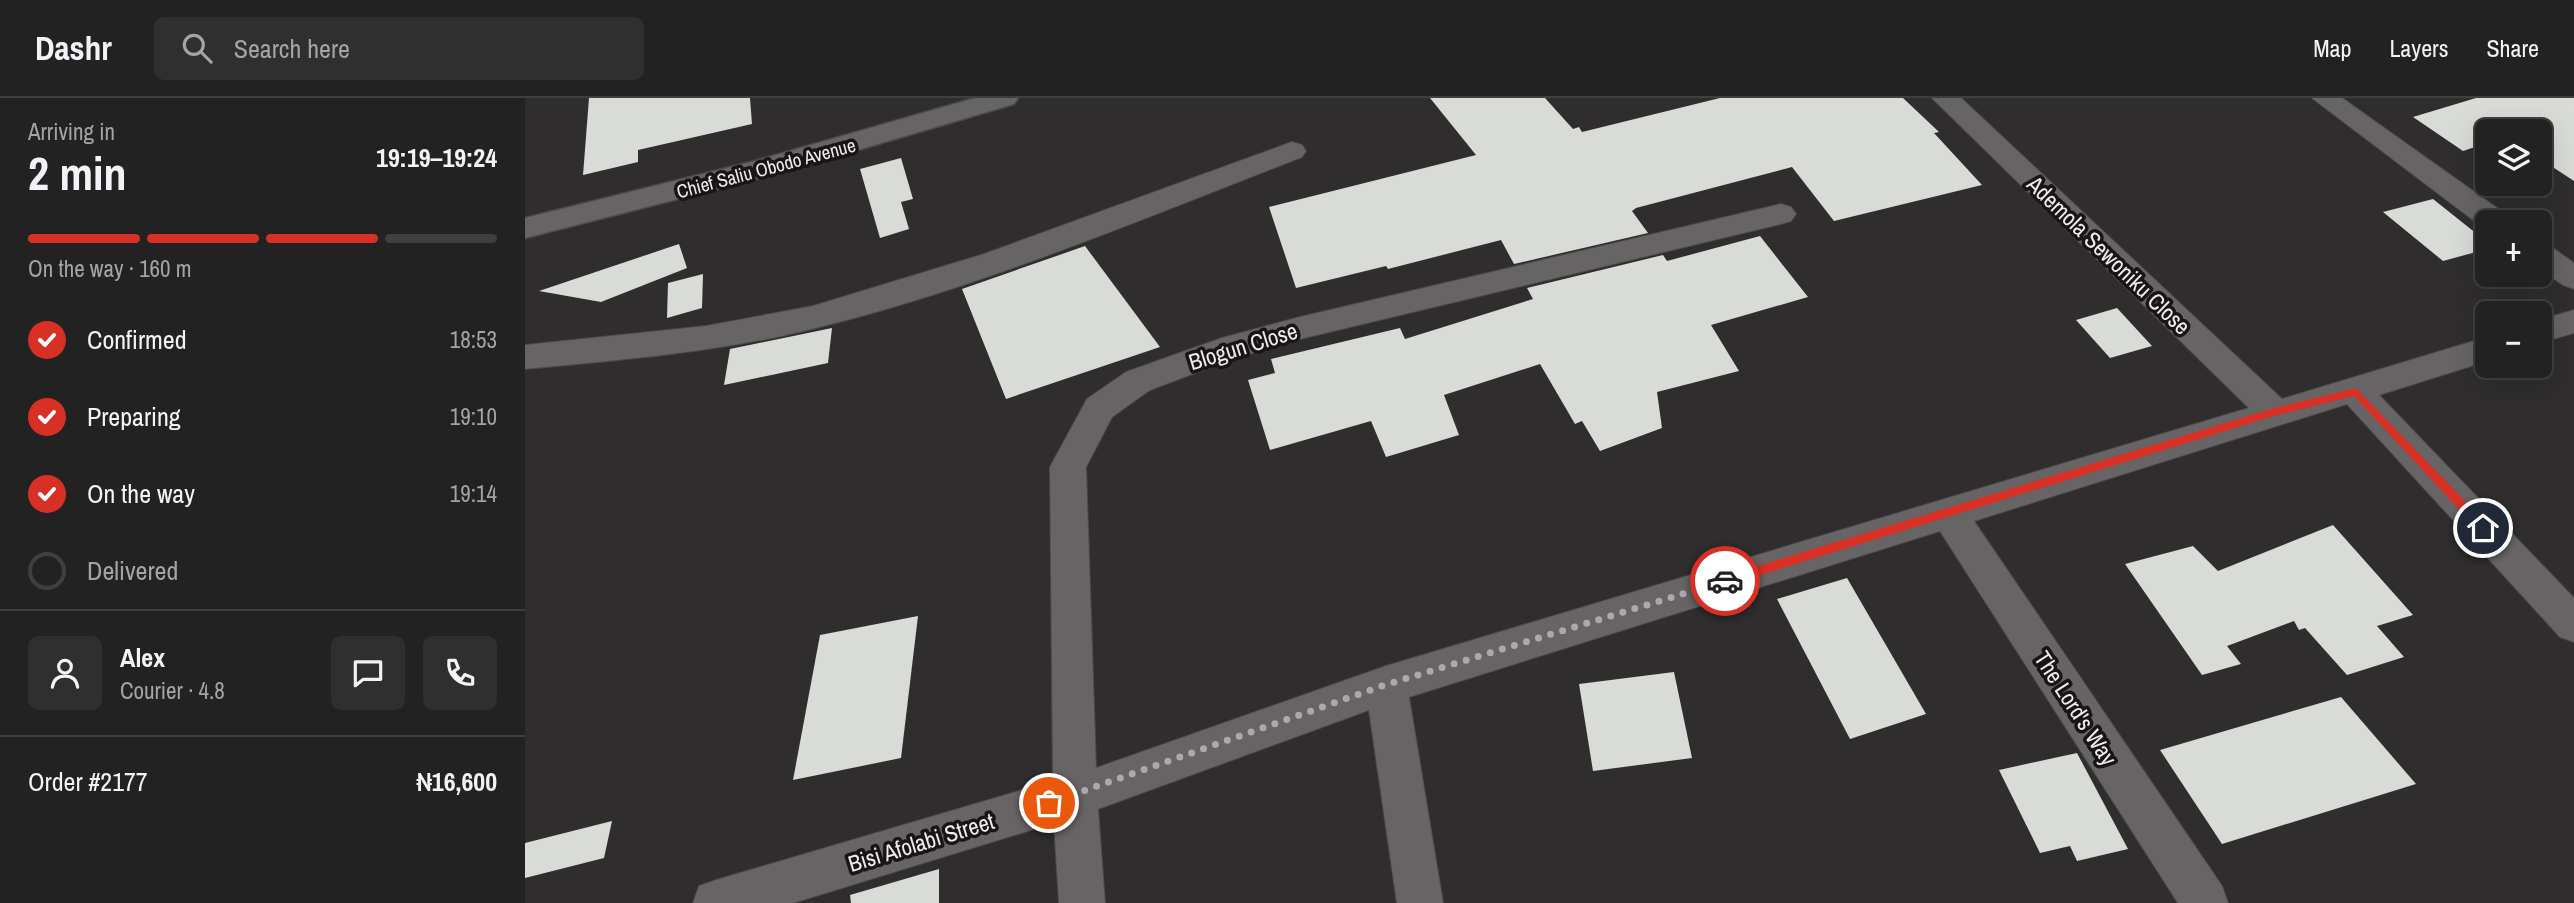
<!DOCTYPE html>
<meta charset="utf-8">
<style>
:root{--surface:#232222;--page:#2f2f2f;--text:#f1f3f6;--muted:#a3a4a5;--line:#403f40;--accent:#d93025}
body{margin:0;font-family:"Archivo Narrow",sans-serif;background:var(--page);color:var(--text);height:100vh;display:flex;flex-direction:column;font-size:26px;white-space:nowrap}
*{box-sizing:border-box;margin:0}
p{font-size:23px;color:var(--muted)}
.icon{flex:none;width:38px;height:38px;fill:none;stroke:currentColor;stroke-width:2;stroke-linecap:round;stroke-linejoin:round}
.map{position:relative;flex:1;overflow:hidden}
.panel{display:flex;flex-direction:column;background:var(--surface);width:525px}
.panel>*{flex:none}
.controls{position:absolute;left:1950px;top:21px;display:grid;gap:14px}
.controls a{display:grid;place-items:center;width:77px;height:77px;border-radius:10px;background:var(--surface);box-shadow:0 7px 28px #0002,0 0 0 2px var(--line);font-size:35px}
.pin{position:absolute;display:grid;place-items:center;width:60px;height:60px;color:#fff;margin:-30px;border:4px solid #fff;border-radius:50%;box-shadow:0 2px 7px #0007}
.courier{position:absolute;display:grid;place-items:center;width:70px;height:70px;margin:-35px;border:5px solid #d93025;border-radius:50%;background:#fff;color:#222;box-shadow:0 2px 9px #0007}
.headline em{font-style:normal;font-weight:700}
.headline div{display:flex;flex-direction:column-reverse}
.headline{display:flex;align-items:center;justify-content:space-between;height:119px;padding:0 28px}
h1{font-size:46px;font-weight:700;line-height:52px}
.bar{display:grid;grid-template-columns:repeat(4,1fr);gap:10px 7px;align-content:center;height:84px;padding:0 28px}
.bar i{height:9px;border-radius:5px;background:var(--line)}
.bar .active{background:var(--accent)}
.bar p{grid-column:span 4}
.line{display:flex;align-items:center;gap:18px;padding:0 28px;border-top:2px solid var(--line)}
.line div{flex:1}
.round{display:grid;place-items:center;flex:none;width:74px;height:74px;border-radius:10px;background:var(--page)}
ol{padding:0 28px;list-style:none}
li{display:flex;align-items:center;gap:21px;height:77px}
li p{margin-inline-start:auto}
li .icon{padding:7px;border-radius:50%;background:var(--accent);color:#fff;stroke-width:4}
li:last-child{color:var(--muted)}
li i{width:38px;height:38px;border:4px solid var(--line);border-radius:50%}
header{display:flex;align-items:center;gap:42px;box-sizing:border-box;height:98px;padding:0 35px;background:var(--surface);border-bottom:2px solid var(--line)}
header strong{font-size:33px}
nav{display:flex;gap:38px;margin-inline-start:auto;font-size:24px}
.search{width:490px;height:63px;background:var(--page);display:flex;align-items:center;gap:18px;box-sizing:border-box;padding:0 24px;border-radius:10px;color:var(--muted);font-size:26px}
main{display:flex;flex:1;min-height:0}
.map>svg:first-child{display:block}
</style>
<header>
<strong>Dashr</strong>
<div class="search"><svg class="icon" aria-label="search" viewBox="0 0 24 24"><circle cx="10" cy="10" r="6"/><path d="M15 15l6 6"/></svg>Search here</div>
<nav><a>Map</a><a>Layers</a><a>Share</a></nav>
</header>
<main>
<section class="panel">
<div class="headline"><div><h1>2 min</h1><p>Arriving in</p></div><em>19:19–19:24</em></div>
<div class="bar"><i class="active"></i><i class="active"></i><i class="active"></i><i></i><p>On the way · 160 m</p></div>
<ol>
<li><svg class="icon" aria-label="check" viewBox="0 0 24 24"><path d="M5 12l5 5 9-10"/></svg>Confirmed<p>18:53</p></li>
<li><svg class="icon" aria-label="check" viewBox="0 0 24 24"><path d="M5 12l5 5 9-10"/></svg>Preparing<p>19:10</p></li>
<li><svg class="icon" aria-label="check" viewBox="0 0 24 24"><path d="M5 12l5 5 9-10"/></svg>On the way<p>19:14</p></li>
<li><i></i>Delivered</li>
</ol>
<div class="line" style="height:126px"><a class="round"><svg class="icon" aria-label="person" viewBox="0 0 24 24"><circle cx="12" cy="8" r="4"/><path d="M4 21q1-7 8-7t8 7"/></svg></a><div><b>Alex</b><p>Courier · 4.8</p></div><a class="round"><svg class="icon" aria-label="chat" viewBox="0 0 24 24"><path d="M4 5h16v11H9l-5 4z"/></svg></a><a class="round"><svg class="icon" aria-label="phone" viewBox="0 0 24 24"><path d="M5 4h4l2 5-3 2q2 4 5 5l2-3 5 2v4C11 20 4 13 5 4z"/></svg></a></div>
<div class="line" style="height:91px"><div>Order #2177</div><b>₦16,600</b></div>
</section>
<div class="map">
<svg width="2049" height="805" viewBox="0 0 2049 805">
<rect width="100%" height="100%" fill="#2f2d2e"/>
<g fill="#d9dbd7">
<polygon points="64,0 225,0 227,26 113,52 113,64 58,77"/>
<polygon points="905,0 1020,0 1048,31 1054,29 1057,34 1195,0 1378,0 1414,34 1409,35 1457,87 1309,123 1267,69 1111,110 1107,113 1123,135 989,166 976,142 863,171 861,168 771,190 744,109 951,57"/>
<polygon points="1951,0 2049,0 2049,83 2014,60 2014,29 2001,33 1962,33 1962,45 1938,53 1888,19"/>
<polygon points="376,60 388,101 376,104 384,131 355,140 335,71"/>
<polygon points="1908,101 1962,144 1962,151 1918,163 1858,114"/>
<polygon points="1235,138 1283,199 1186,227 1214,273 1132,294 1137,330 1075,353 1057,323 1050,326 1015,266 919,297 934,337 861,359 846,323 745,352 723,282 750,275 746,261 875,230 880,241 1008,201 1002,190 1138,157 1142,163"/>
<polygon points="154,146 162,170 76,204 14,193"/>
<polygon points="560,148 635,249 481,301 437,191"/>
<polygon points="178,176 177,210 142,220 143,185"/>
<polygon points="1592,210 1627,248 1585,260 1551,222"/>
<polygon points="307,230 303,265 199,287 205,251"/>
<polygon points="1808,427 1888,517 1852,528 1879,559 1822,577 1780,530 1774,532 1769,523 1702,548 1716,566 1677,577 1600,466 1668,448 1693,473"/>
<polygon points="1322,480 1401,616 1325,641 1252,501"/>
<polygon points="393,518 376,660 268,682 295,537"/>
<polygon points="1149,574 1167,660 1068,673 1054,586"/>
<polygon points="1816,599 1891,686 1697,746 1635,652"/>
<polygon points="1552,655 1603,751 1552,763 1545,748 1515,755 1474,672"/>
<polygon points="87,723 79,760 0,780 0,745"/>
<polygon points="414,771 414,805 326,805 325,797"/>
</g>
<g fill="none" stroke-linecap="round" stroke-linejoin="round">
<g stroke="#4b494a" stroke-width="2">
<g id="minor">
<polygon points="1407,0 1436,0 1757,301 1962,239 1962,263 1854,297 2049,500 2049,544 2035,539 1822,306 1449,423 1697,788 1703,805 1653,805 1415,433 884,599 918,805 872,805 844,612 573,711 580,805 534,805 529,725 268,805 168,805 174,788 191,782 528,683 525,369 562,301 601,274 697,240 775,219 1256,106 1266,109 1271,116 1266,123 1256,126 775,241 707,261 625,292 587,319 561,369 571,670 861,568 1724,310"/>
<polygon points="1787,0 1817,0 1982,117 1986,124 1962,124 1960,131"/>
<path d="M 767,44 L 777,47 L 781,53 L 777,59 C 606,125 432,200 252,239 C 169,256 84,263 0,271 L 0,247 L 181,228 L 288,208 L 459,156 Z"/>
<polygon points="2014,145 2025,148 2049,165 2049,191 2038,187 2014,170"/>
<polygon points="2049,212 2049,235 2014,245 2014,222"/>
</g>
</g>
<g stroke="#4b494a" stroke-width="3">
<polygon id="tertiary" points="450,0 493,0 489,6 251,76 0,140 0,120 230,63"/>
</g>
<use href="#minor" fill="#676465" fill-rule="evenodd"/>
<use href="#tertiary" fill="#676465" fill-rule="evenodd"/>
</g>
<polygon fill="#d93025" points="1831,290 1962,426 1962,433 1954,433 1829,298 1749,318 1200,488 1194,483 1200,478 1749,310"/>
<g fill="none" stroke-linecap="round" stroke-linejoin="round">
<polyline stroke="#aba9aa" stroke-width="7" stroke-dasharray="0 12.6" points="524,705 860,587 1200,483"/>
</g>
<g text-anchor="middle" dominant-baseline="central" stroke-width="7" stroke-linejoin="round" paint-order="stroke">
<g font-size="19" fill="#eeeced" stroke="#171516">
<text transform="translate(241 70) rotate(-15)">Chief Saliu Obodo Avenue</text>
</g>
<g font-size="23" fill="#eeeced" stroke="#171516">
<text transform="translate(1584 157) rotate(44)">Ademola Sewoniku Close</text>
<text transform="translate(718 248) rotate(-17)">Blogun Close</text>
<text transform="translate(1551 610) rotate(57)">The Lord's Way</text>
<text transform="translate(396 744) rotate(-17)">Bisi Afolabi Street</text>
</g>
</g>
</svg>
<div class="controls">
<a><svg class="icon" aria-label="layers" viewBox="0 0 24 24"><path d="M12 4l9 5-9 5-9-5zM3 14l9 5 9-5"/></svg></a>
<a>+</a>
<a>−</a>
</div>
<div class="pin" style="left:524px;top:705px;background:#ea580c"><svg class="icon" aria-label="bag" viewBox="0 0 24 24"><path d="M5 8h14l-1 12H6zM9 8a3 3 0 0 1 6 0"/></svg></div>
<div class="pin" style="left:1958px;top:430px;background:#1f2937"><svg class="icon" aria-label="home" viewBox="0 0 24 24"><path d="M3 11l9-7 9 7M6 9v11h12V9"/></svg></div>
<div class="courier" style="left:1200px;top:483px"><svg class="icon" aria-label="car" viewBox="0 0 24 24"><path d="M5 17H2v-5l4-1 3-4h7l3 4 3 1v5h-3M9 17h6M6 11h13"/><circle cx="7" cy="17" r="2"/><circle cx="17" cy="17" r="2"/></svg></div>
</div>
</main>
